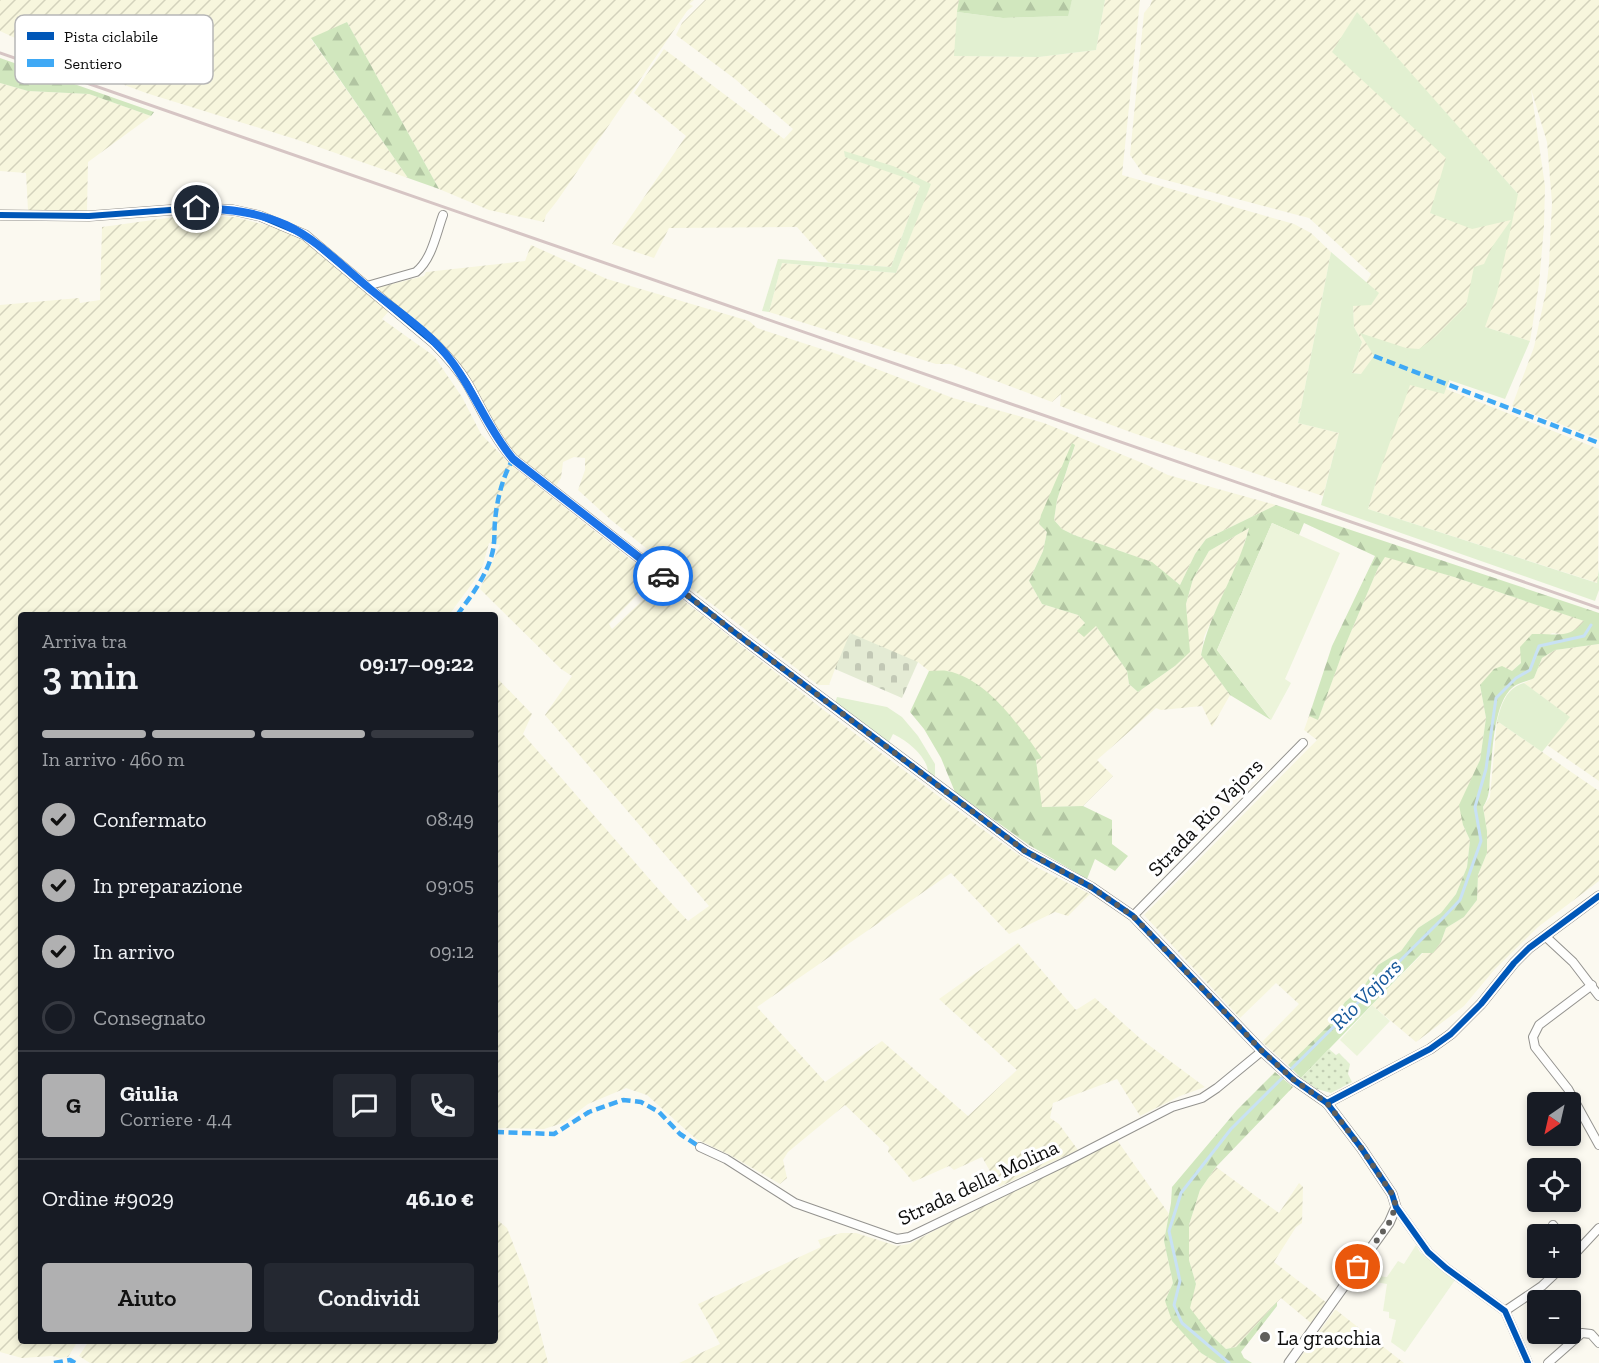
<!DOCTYPE html>
<html lang="it">
<meta charset="utf-8">
<style>
:root{--surface:#171b24;--page:#242831;--text:#f1f3f6;--muted:#9ea1a6;--line:#363941;--accent:#b0b0b1}
body{margin:0;font-family:"Zilla Slab",serif;background:var(--page);color:var(--text);height:100vh;display:flex;flex-direction:column;font-size:22px;white-space:nowrap}
*{box-sizing:border-box;margin:0}
p{font-size:20px;color:var(--muted)}
.icon{flex:none;width:33px;height:33px;fill:none;stroke:currentColor;stroke-width:2;stroke-linecap:round;stroke-linejoin:round}
.map{position:relative;flex:1;overflow:hidden}
.side{position:absolute;left:18px;top:612px;width:480px;height:732px;display:flex;flex-direction:column;background:var(--surface);border-radius:6px;box-shadow:0 3px 9px #0003}
.side>*{flex:none}
.needle{width:39px;rotate:214deg}
.tools{position:absolute;left:1527px;top:1092px;display:grid;gap:12px}
.tools a{display:grid;place-items:center;width:54px;height:54px;border-radius:6px;background:var(--surface);box-shadow:0 3px 9px #0003;font-size:30px}
.pin{position:absolute;display:grid;place-items:center;width:51px;height:51px;color:#fff;margin:-26px;border:3px solid #fff;border-radius:50%;box-shadow:0 2px 6px #0007}
.courier{position:absolute;display:grid;place-items:center;width:60px;height:60px;margin:-30px;border:4px solid #1a73e8;border-radius:50%;background:#fff;color:#222;box-shadow:0 2px 8px #0007}
.summary em{font-style:normal;font-weight:600}
.summary div{display:flex;flex-direction:column-reverse}
.summary{display:flex;align-items:center;justify-content:space-between;height:102px;padding:0 24px}
h1{font-size:39px;font-weight:600;line-height:45px}
.bar{display:grid;grid-template-columns:repeat(4,1fr);gap:9px 6px;align-content:center;height:72px;padding:0 24px}
.bar i{height:8px;border-radius:4px;background:var(--line)}
.bar .on{background:var(--accent)}
.bar p{grid-column:span 4}
.line{display:flex;align-items:center;gap:15px;padding:0 24px;border-top:2px solid var(--line)}
.line div{flex:1}
.round{display:grid;place-items:center;flex:none;width:63px;height:63px;border-radius:6px;background:var(--page)}
ol{padding:0 24px;list-style:none}
li{display:flex;align-items:center;gap:18px;height:66px}
li p{margin-inline-start:auto}
li .icon{padding:6px;border-radius:50%;background:var(--accent);color:#111;stroke-width:4}
li:last-child{color:var(--muted)}
li i{width:33px;height:33px;border:3px solid var(--line);border-radius:50%}
.button{display:flex;gap:12px;margin-top:auto;padding:12px 24px}
.button a{flex:1;height:69px;border-radius:6px;background:var(--accent);color:#111;font-size:24px;font-weight:600;line-height:69px;text-align:center}
.button a+a{background:var(--page);color:var(--text)}
.map>svg:first-child{display:block}
</style>
<div class="map">
<svg width="1599" height="1363" viewBox="0 0 1599 1363">
<defs>
<pattern id="farmland-furrows" width="10" height="10" patternUnits="userSpaceOnUse" patternTransform="scale(1.5)"><rect width="10" height="10" fill="#f7f6dd"/><path d="M-1 1l2-2M0 10L10 0M9 11l2-2" fill="none" stroke="#d3d2bc"/></pattern>
<pattern id="forest-firs" width="22" height="20" patternUnits="userSpaceOnUse" patternTransform="scale(1.5)"><rect width="22" height="20" fill="#d1e7be"/><path d="M5 1l3.5 6h-7zM16 11l3.5 6h-7z" fill="#b2c5a2"/></pattern>
<pattern id="cemetery-stones" width="16" height="16" patternUnits="userSpaceOnUse" patternTransform="scale(1.5)"><rect width="16" height="16" fill="#e4ebd4"/><path d="M2 7V4a2 2 0 0 1 4 0v3zM10 15v-3a2 2 0 0 1 4 0v3z" fill="#c2c8b5"/></pattern>
<pattern id="park-dots" width="8" height="8" patternUnits="userSpaceOnUse" patternTransform="scale(1.5)"><rect width="8" height="8" fill="#e2f0d1"/><path d="M2 2h.1M6 6h.1" fill="none" stroke="#c1cdb2" stroke-width="1.8" stroke-linecap="round"/></pattern>
</defs>
<rect width="100%" height="100%" fill="#fbf9f0"/>
<g fill="url(#farmland-furrows)" fill-rule="evenodd">
<polygon points="0,0 694,0 689,4 693,6 687,11 557,201 546,215 544,222 489,210 439,189 347,22 311,39 408,178 295,139 146,93 84,70 0,31"/>
<polygon points="705,0 959,0 955,56 1039,57 1096,50 1105,0 1140,0 1122,175 1294,224 1311,233 1331,252 1298,423 1339,433 1323,496 1133,433 1060,406 1061,394 1052,402 951,364 936,364 769,312 782,263 896,273 930,184 903,177 920,186 891,267 828,262 797,227 669,228 654,258 612,244 686,136 634,93 664,49 784,139 793,129 735,79 676,35 682,23"/>
<path d="M 1152,0 L 1599,0 L 1599,439 L 1512,406 L 1534,347 L 1546,291 L 1549,264 L 1552,203 L 1547,142 L 1531,89 L 1545,186 L 1544,226 L 1539,284 L 1530,341 L 1485,327 L 1456,361 L 1446,389 L 1599,449 L 1598,583 L 1368,509 L 1376,482 L 1361,374 L 1352,373 L 1362,342 L 1354,327 L 1353,306 L 1371,274 L 1309,218 L 1143,174 L 1130,155 L 1144,13 L 1150,6 ZM 1357,13 L 1518,194 L 1431,214 L 1447,158 Z"/>
<polygon points="0,83 28,91 89,94 151,116 88,162 87,211 28,210 26,173 0,171"/>
<polygon points="182,216 235,217 277,228 305,242 389,311 382,319 434,356 462,397 481,434 512,466 654,578 609,624 612,629 661,583 825,711 993,837 1036,867 1090,894 1068,916 1055,912 1009,934 951,873 757,1007 825,1082 882,1041 968,1116 1017,1070 939,999 1018,943 1076,1010 1095,998 1142,1040 1205,1087 1180,1096 1140,1116 1117,1079 1053,1103 1050,1118 1059,1124 1078,1150 999,1187 982,1157 954,1170 949,1166 913,1182 888,1152 889,1147 845,1105 788,1152 783,1160 787,1178 780,1184 728,1154 696,1139 647,1095 626,1088 588,1104 563,1123 544,1129 495,1128 495,676 532,714 523,734 660,891 688,921 709,906 545,715 572,676 561,669 480,589 500,545 489,543 483,565 474,581 449,615 21,615 21,1341 78,1341 68,1357 60,1358 52,1356 22,1358 0,1352 0,305 79,298 80,303 100,300 102,227"/>
<polygon points="531,245 607,279 749,321 757,328 837,354 953,398 1044,423 1145,464 1168,475 1276,505 1206,539 1195,554 1180,585 1151,562 1074,535 1062,529 1054,520 1057,500 1075,446 1039,524 1047,532 1043,551 1029,581 1042,604 1078,615 1085,623 1096,626 1127,671 1129,684 1138,692 1175,666 1189,652 1186,604 1193,579 1209,551 1249,528 1240,557 1204,637 1201,655 1230,695 1212,727 1202,706 1161,710 1156,708 1097,760 1113,776 1083,806 1041,807 1036,760 1041,758 949,671 929,671 918,662 835,669 829,685 818,685 671,573 671,568 611,520 578,490 585,470 585,458 574,457 563,462 561,478 556,486 516,455 504,442 457,362 441,343 380,291 380,287 424,276 426,272 525,261"/>
<polygon points="1385,556 1454,577 1585,621 1577,631 1568,635 1552,633 1512,671 1480,685 1486,718 1480,760 1473,778 1463,825 1470,840 1467,867 1456,894 1441,913 1418,928 1401,951 1378,965 1364,986 1345,1002 1332,1022 1288,1065 1262,1042 1299,1004 1276,983 1240,1018 1144,915 1317,740 1304,730 1309,716 1318,719 1345,646 1378,568"/>
<polygon points="1599,644 1599,781 1547,745 1569,717 1524,683 1534,678 1542,658 1555,650"/>
<polygon points="1497,721 1599,791 1599,881 1538,927 1494,970 1464,1006 1416,1042 1372,1005 1423,953 1441,942 1446,928 1464,917 1477,900 1478,875 1487,853 1487,831 1483,807 1490,797"/>
<polygon points="1117,1140 1169,1214 1164,1241 1173,1283 1165,1301 1201,1353 1217,1363 679,1363 720,1344 698,1304 821,1247 818,1240 841,1233 856,1233 897,1246 909,1244 999,1197"/>
<polygon points="1216,1167 1279,1213 1299,1183 1303,1187 1302,1223 1296,1227 1274,1262 1327,1303 1311,1323 1281,1298 1236,1347 1226,1349 1209,1333 1189,1308 1196,1284 1189,1260 1189,1225 1200,1190"/>
<polygon points="495,1218 507,1228 527,1279 548,1363 90,1363 79,1356 89,1341 495,1341"/>
<polygon points="1335,1310 1336,1310 1404,1363 1296,1363"/>
</g>
<g fill="#e2f0d1">
<polygon points="1072,0 1105,0 1096,50 1039,57 954,56 957,12 1003,18 1067,16"/>
<polygon points="1357,12 1518,194 1497,293 1485,327 1530,341 1505,399 1449,380 1444,394 1410,385 1376,482 1368,509 1597,583 1599,569 1599,590 1595,601 1321,505 1339,433 1298,423 1331,252 1379,293 1371,305 1353,306 1354,327 1362,342 1352,373 1361,374 1374,356 1360,333 1406,348 1419,349 1435,337 1466,306 1474,267 1484,264 1492,247 1511,220 1472,229 1430,213 1446,158 1332,52"/>
<polygon points="844,151 893,166 931,184 896,273 782,263 769,312 762,311 778,259 891,267 920,186 903,177 845,157"/>
<path d="M 1524,683 L 1570,717 L 1542,752 L 1497,721 C 1501,705 1506,688 1524,683 Z"/>
<path d="M 837,697 L 887,707 L 902,717 L 918,736 L 935,764 L 935,778 L 928,774 C 929,758 907,740 893,734 L 888,744 L 835,703 Z"/>
</g>
<g fill="url(#forest-firs)">
<polygon points="959,0 1072,0 1068,16 1003,18 957,12"/>
<polygon points="347,22 439,189 408,178 311,38"/>
<polygon points="0,58 154,112 151,116 89,94 28,91 0,83"/>
<path d="M 1072,443 L 1075,445 L 1057,500 L 1054,520 L 1062,529 L 1074,535 L 1152,562 L 1180,585 L 1195,554 L 1206,539 L 1276,505 L 1599,613 L 1599,644 L 1555,650 L 1542,658 L 1534,678 C 1529,681 1521,682 1516,685 C 1493,698 1493,752 1490,776 C 1489,789 1490,796 1483,807 L 1487,831 L 1487,853 L 1478,875 L 1477,900 L 1464,917 L 1446,928 L 1441,942 L 1433,953 L 1422,953 L 1301,1078 L 1288,1065 L 1332,1022 L 1345,1002 L 1364,986 L 1378,965 L 1401,951 L 1418,928 L 1441,913 L 1456,894 L 1467,867 L 1470,840 L 1463,825 L 1459,805 L 1480,760 L 1486,718 L 1480,685 L 1494,669 L 1502,666 L 1512,671 L 1521,663 L 1520,647 L 1532,634 C 1554,633 1570,640 1584,621 L 1454,577 L 1385,557 L 1378,568 L 1345,646 L 1318,720 L 1309,716 L 1332,646 L 1375,556 L 1304,523 L 1299,535 L 1272,523 L 1217,650 L 1271,720 L 1230,695 L 1201,655 C 1210,611 1238,572 1249,528 L 1209,551 L 1193,579 L 1186,604 L 1190,652 L 1175,666 L 1138,692 L 1129,684 L 1127,671 L 1096,626 L 1084,637 L 1077,631 L 1085,623 L 1078,615 L 1042,604 L 1029,581 L 1043,551 L 1047,532 L 1039,524 L 1041,515 Z"/>
<path d="M 929,671 C 935,671 942,670 947,671 C 987,678 1020,727 1042,758 L 1036,760 L 1042,807 L 1083,806 L 1112,820 L 1112,844 L 1128,856 L 1115,871 L 1095,859 L 1087,879 L 1029,845 L 955,792 L 941,758 L 924,729 L 910,712 Z"/>
<polygon points="1275,1072 1293,1087 1216,1167 1200,1190 1189,1225 1189,1260 1196,1284 1190,1308 1209,1333 1226,1349 1236,1347 1277,1302 1277,1306 1241,1352 1244,1358 1252,1363 1217,1363 1201,1353 1172,1321 1165,1301 1173,1283 1164,1241 1171,1203 1172,1187 1237,1110"/>
</g>
<polygon fill="url(#cemetery-stones)" points="850,633 918,662 902,698 835,669"/>
<polygon fill="url(#park-dots)" points="1329,1049 1336,1055 1339,1053 1350,1064 1348,1074 1352,1082 1331,1093 1317,1089 1301,1078"/>
<g fill="#ecf4da">
<polygon points="1272,523 1340,553 1285,679 1291,683 1271,720 1217,650"/>
<polygon points="1372,1005 1390,1021 1357,1056 1340,1040"/>
<polygon points="1416,1245 1420,1252 1455,1280 1405,1352 1391,1342 1396,1320 1389,1318 1389,1312 1383,1311 1387,1284 1375,1282 1376,1276 1387,1277 1398,1261 1404,1264"/>
</g>
<g fill="none" stroke-linecap="round" stroke-linejoin="round">
<polyline stroke="#c8e1f4" stroke-width="3" points="1229,1363 1182,1323 1174,1305 1180,1281 1169,1231 1181,1193 1231,1129 1442,919 1460,900 1481,841 1475,807 1486,769 1496,698 1516,678 1530,670 1539,646 1584,636 1591,625"/>
<g stroke="#94938f" stroke-width="10">
<g id="minor">
<path d="M 367,286 L 416,272 C 432,259 436,234 443,215"/>
<polyline points="1133,916 1303,743"/>
<polyline points="1545,936 1573,962 1599,996"/>
<polyline points="1592,985 1539,1025 1533,1037 1535,1047 1568,1089 1599,1145"/>
<polyline points="700,1147 726,1159 795,1203 897,1239 909,1237 1071,1159 1172,1107 1202,1098 1217,1088 1262,1051"/>
<polyline points="1396,1207 1428,1252 1446,1268 1505,1311 1528,1363"/>
<polyline points="1553,1225 1560,1234"/>
<polyline points="1570,1259 1599,1228"/>
<polyline points="1505,1311 1542,1286 1561,1268"/>
<polyline points="1548,1363 1582,1333 1591,1334 1599,1343"/>
</g>
</g>
<g stroke="#94938f" stroke-width="11">
<g id="tertiary">
<path d="M 0,215 L 89,216 L 197,208 L 233,210 L 260,216 L 305,235 L 434,343 C 446,355 458,368 467,383 C 482,409 493,436 513,459 L 734,632 L 1025,851 L 1091,887 L 1133,916 L 1262,1051 L 1294,1080 L 1327,1103 L 1362,1149 L 1392,1194 L 1396,1207 L 1389,1223 L 1289,1363"/>
<polyline points="1327,1103 1430,1049 1451,1034 1481,1004 1514,963 1529,948 1599,896"/>
</g>
</g>
<use href="#minor" stroke="#fefefd" stroke-width="8"/>
<use href="#tertiary" stroke="#fefefd" stroke-width="9"/>
<polyline stroke="#d6c5c4" stroke-width="3" points="0,53 1599,608"/>
<g stroke="#3fa9f5" stroke-width="4.5" stroke-dasharray="9 4.5" stroke-linecap="butt">
<polyline points="1374,356 1599,443"/>
<path d="M 457,615 C 472,595 488,574 493,550 C 495,541 494,531 495,521 C 497,500 502,478 513,459"/>
<polyline points="495,1132 554,1134 589,1112 623,1100 641,1102 659,1112 680,1134 700,1147"/>
<polyline points="54,1363 70,1360 75,1363"/>
</g>
<g stroke="#fff" stroke-width="10">
<g id="cycleway">
<path d="M 0,215 L 89,216 L 197,208 L 233,210 L 260,216 L 305,235 L 434,343 C 446,355 458,368 467,383 C 482,409 493,436 513,459 L 734,632 L 1025,851 L 1091,887 L 1133,916 L 1262,1051 L 1294,1080 L 1327,1103 L 1362,1149 L 1392,1194 L 1396,1207 L 1428,1252 L 1446,1268 L 1505,1311 L 1528,1363"/>
<polyline points="1327,1103 1430,1049 1451,1034 1481,1004 1514,963 1529,948 1599,896"/>
</g>
</g>
<use href="#cycleway" stroke="#0057b8" stroke-width="6"/>
</g>
<g fill="none" stroke-linecap="round" stroke-linejoin="round">
<polyline stroke="#605f5c" stroke-width="6" stroke-dasharray="0 10.8" points="663,576 734,632 1025,851 1091,887 1133,916 1262,1051 1294,1080 1327,1103 1362,1149 1392,1194 1396,1206 1389,1223 1358,1267"/>
<path stroke="#1a73e8" stroke-width="8" d="M 197,208 C 228,209 258,212 286,225 C 318,240 343,267 370,289 C 397,311 431,333 452,362 C 475,393 488,429 513,459 L 663,576"/>
</g>
<circle fill="#605f5c" stroke="#fff" stroke-width="2" cx="1265" cy="1337" r="6"/>
<g text-anchor="middle" dominant-baseline="central" stroke-width="6" stroke-linejoin="round" paint-order="stroke">
<g font-size="21" fill="#0c0c0c" stroke="#fff">
<text transform="translate(1205 817) rotate(-46)">Strada Rio Vajors</text>
<text transform="translate(978 1182) rotate(-25)">Strada della Molina</text>
</g>
<g font-size="21" fill="#0c0c0c" stroke="#fff" text-anchor="start">
<text x="1277" y="1337">La gracchia</text>
</g>
<g font-size="22" font-style="italic" fill="#18599b" stroke="#fff">
<text transform="translate(1366 994) rotate(-45)">Rio Vajors</text>
</g>
</g>
<rect x="15" y="15" width="198" height="69" rx="9" fill="#fff" stroke="#b6b6b6" stroke-width="1.5"/>
<rect x="27" y="32" width="27" height="8" fill="#0057b8"/>
<rect x="27" y="59" width="27" height="8" fill="#3fa9f5"/>
<g font-size="16" fill="#0c0c0c">
<text x="64" y="42">Pista ciclabile</text>
<text x="64" y="69">Sentiero</text>
</g>
</svg>
<div class="tools">
<a><svg class="needle" viewBox="-14 -14 28 28"><path d="M0-13l5 13h-10z" fill="#e53935"/><path d="M0 13l5-13h-10z" fill="#9ea1a6"/></svg></a>
<a><svg class="icon" aria-label="locate" viewBox="0 0 24 24"><circle cx="12" cy="12" r="6"/><path d="M12 2v4M12 18v4M2 12h4M18 12h4"/></svg></a>
<a>+</a>
<a>−</a>
</div>
<div class="pin" style="left:1358px;top:1267px;background:#ea580c"><svg class="icon" aria-label="bag" viewBox="0 0 24 24"><path d="M5 8h14l-1 12H6zM9 8a3 3 0 0 1 6 0"/></svg></div>
<div class="pin" style="left:197px;top:208px;background:#1f2937"><svg class="icon" aria-label="home" viewBox="0 0 24 24"><path d="M3 11l9-7 9 7M6 9v11h12V9"/></svg></div>
<div class="courier" style="left:663px;top:576px"><svg class="icon" aria-label="car" viewBox="0 0 24 24"><path d="M5 17H2v-5l4-1 3-4h7l3 4 3 1v5h-3M9 17h6M6 11h13"/><circle cx="7" cy="17" r="2"/><circle cx="17" cy="17" r="2"/></svg></div>
<section class="side">
<div class="summary"><div><h1>3 min</h1><p>Arriva tra</p></div><em>09:17–09:22</em></div>
<div class="bar"><i class="on"></i><i class="on"></i><i class="on"></i><i></i><p>In arrivo · 460 m</p></div>
<ol>
<li><svg class="icon" aria-label="check" viewBox="0 0 24 24"><path d="M5 12l5 5 9-10"/></svg>Confermato<p>08:49</p></li>
<li><svg class="icon" aria-label="check" viewBox="0 0 24 24"><path d="M5 12l5 5 9-10"/></svg>In preparazione<p>09:05</p></li>
<li><svg class="icon" aria-label="check" viewBox="0 0 24 24"><path d="M5 12l5 5 9-10"/></svg>In arrivo<p>09:12</p></li>
<li><i></i>Consegnato</li>
</ol>
<div class="line" style="height:108px"><b class="round" style="background:var(--accent);color:#111">G</b><div><b>Giulia</b><p>Corriere · 4.4</p></div><a class="round"><svg class="icon" aria-label="chat" viewBox="0 0 24 24"><path d="M4 5h16v11H9l-5 4z"/></svg></a><a class="round"><svg class="icon" aria-label="phone" viewBox="0 0 24 24"><path d="M5 4h4l2 5-3 2q2 4 5 5l2-3 5 2v4C11 20 4 13 5 4z"/></svg></a></div>
<div class="line" style="height:78px"><div>Ordine #9029</div><b>46.10 €</b></div>
<div class="button"><a>Aiuto</a><a>Condividi</a></div>
</section>
</div>
